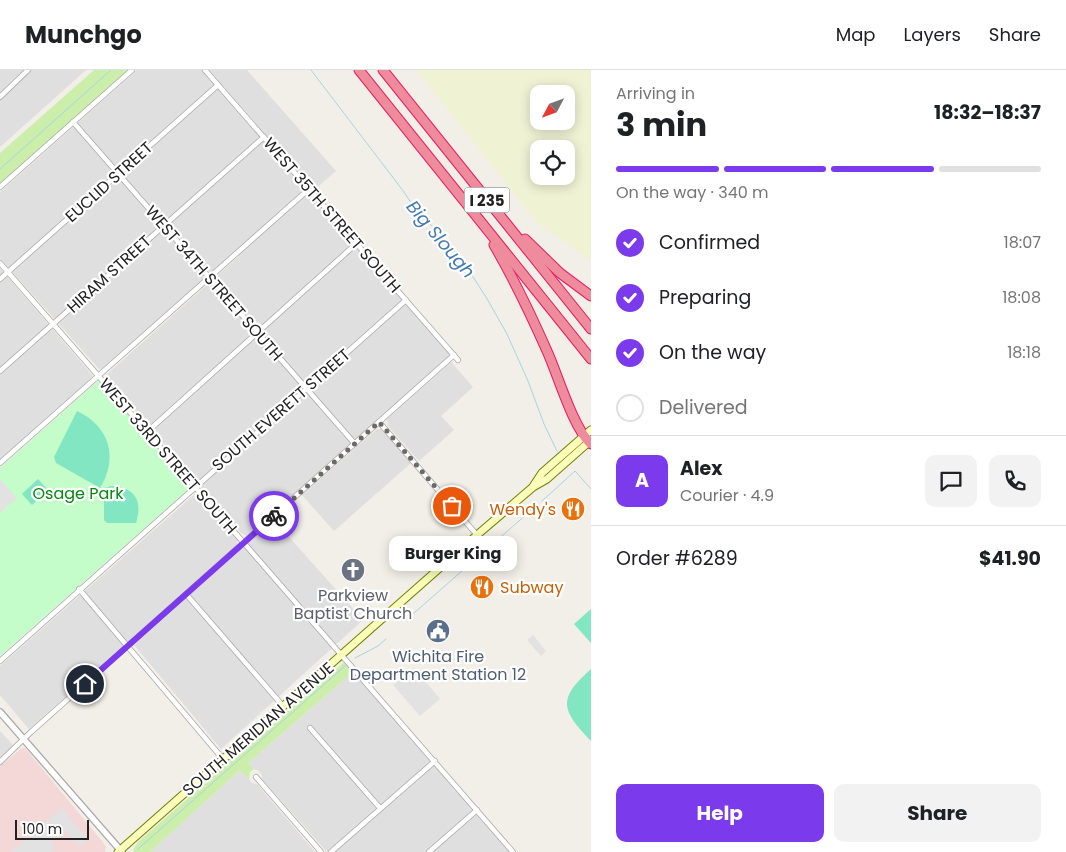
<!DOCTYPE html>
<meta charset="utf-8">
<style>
:root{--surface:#fff;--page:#f2f2f2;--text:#202124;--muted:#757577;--line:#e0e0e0;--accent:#7c3aed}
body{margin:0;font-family:Poppins,sans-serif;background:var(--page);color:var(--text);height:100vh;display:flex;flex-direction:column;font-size:19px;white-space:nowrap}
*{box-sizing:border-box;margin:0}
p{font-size:16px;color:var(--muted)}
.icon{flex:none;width:28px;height:28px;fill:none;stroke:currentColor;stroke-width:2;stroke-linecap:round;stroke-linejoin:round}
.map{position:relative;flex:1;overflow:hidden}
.details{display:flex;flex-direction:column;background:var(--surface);width:475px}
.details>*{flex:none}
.needle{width:32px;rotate:229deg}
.controls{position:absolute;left:530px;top:15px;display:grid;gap:10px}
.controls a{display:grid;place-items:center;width:45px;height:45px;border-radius:10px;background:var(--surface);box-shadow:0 2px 12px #0003;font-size:25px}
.scale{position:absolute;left:15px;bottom:12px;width:74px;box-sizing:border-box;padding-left:5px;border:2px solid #222;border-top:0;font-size:14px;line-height:18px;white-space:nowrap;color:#222;-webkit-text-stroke:4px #fff;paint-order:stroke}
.pin{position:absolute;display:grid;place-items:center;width:42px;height:42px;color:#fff;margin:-21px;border:2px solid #fff;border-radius:50%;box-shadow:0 1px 5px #0007}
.courier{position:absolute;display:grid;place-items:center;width:50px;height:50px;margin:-25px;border:4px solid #7c3aed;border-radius:50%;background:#fff;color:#222;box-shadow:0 1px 6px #0007}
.bubble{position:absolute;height:35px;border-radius:10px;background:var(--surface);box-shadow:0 2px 12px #0003;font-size:16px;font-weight:700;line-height:35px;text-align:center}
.overview em{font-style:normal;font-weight:700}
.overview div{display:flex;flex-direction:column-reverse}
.overview{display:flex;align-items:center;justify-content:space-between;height:85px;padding:0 25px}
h1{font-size:32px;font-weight:700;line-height:38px}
.bar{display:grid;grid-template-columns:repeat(4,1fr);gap:8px 5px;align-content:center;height:60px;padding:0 25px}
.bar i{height:6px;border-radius:4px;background:var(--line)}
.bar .on{background:var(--accent)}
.bar p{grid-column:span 4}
.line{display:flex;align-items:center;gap:12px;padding:0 25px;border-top:1px solid var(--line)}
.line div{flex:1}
.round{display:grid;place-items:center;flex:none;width:52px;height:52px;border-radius:10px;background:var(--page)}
ol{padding:0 25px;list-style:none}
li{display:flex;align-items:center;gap:15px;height:55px}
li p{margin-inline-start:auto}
li .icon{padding:5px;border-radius:50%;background:var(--accent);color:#fff;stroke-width:4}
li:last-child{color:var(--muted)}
li i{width:28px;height:28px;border:2px solid var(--line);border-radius:50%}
.primary-button{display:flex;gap:10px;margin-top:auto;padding:10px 25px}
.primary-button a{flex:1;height:58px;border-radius:10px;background:var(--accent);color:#fff;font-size:20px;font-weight:700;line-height:58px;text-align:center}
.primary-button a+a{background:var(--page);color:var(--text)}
header{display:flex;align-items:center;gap:30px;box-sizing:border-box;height:70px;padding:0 25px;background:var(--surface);border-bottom:1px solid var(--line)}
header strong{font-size:24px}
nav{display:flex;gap:28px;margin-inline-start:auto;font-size:18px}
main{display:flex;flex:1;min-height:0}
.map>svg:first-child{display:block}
</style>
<header>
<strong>Munchgo</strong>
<nav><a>Map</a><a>Layers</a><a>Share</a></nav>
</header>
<main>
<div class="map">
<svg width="591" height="782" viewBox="0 0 591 782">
<rect width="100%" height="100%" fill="#f2efe8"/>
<g fill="#e0dfdf">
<polygon points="0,0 86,0 0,77"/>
<polygon points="137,0 202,0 449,283 448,288 247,466 241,463 105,306 239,186 235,181 101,299 99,299 0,188 0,122"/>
<polygon points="209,0 247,0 336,101 314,120"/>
<polygon points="0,198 93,306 0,389"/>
<polygon points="451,292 473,317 441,346 454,360 419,391 388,356 387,349"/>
<polygon points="377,359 381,359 411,393 334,461 302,425"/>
<polygon points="196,423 238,470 237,475 29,659 0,625 0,596"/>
<polygon points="274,450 363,550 221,679 134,575"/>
<polygon points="353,602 510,782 327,782 262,709 262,705 259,701 254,699 248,693"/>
<polygon points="0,661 14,676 0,688"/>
<polygon points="240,700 252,713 257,714 315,782 150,782"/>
</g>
<polygon fill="#f4d8d7" points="22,678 25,678 102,771 106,777 105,782 0,782 0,696"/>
<path fill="#eff2d3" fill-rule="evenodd" d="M 416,0 L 591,0 L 591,191 L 537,153 ZM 539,24 L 566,24 L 566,51 L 539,51 ZM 539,79 L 566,79 L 566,106 L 539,106 Z"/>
<g fill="#cbefab">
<polygon points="94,0 128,0 0,114 0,83"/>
<polygon points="343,593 346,593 353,602 248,693 254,699 250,702 249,710 240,700 150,782 133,782 134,778 138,772"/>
</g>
<polygon fill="#c4fdca" points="99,310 192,416 0,586 0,398"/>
<g fill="#81e6c1">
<path d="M 77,341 C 109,356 119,387 100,418 L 56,393 L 54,387 Z"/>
<polygon points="38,409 48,420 32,435 22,424"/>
<path d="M 111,416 C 135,417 143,431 136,453 L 107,453 L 104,450 L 104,418 Z"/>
<polygon points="591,539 591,573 574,554"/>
<path d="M 591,599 L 591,671 C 561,640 557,629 591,599 Z"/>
</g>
<g fill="#e2e2e2">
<polygon points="0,409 17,428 0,443"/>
<polygon points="533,565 546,581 541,586 527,570"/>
<polygon points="414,598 440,629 420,646 393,615"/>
<polygon points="62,738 88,769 79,777 64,760 50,773 55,778 51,782 11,782"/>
</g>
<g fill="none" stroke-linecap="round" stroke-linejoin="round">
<g stroke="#a6d4e3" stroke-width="1">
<polyline points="311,0 404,122 419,145 438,161 462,190 486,227 507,264 528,311 544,354 557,381"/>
<polyline points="0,99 111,0"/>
<polyline points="542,431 575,401 591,419"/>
<polyline points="405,551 536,436"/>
<polyline points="355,588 378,576 386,569"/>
<polyline points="138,779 346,595"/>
</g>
<g stroke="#a9a9a9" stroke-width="6">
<g id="minor">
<polyline points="205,0 458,290"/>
<polyline points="0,27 28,0"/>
<polyline points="73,52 355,374"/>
<polyline points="0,117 132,0"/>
<polyline points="0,193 513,782"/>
<polyline points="0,209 218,15"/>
<polyline points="0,301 264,67"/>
<polyline points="379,352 477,465"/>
<polyline points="147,362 357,173"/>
<polyline points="0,393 309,119"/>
<polyline points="79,519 223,689"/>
<polyline points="186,524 283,636"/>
<polyline points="0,591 406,230"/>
<polyline points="310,658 380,738"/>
<polyline points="0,692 31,662 454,285"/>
<polyline points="256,707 321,782"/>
<polyline points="331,782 435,691"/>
<polyline points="429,782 477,740"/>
</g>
</g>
<g stroke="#a9a9a9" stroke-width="8">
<polyline id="tertiary" points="0,642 122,782"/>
</g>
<g stroke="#718100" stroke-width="9">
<g id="secondary">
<polyline points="534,415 542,403 591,360"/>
<polyline points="118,782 477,465 533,417 547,409 591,370"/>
</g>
</g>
<g stroke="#e81d5f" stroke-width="11">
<g id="motorway">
<polyline points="359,0 591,289"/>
<polyline points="383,0 591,259"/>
<polyline points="525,169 560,203 591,226"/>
<path d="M 494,175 C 514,209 531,245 547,281 C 558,305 573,358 591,374"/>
</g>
</g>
<use href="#minor" stroke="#fff" stroke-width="4.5"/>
<use href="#tertiary" stroke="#fff" stroke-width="5.5"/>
<use href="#secondary" stroke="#fafeba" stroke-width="7"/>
<use href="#motorway" stroke="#ee8b9c" stroke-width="9"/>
</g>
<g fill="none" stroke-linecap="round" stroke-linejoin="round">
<polyline stroke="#6b6a67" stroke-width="5" stroke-dasharray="0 9" points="274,446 379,352 452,436"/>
<polyline stroke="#7c3aed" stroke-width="6" points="85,614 274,446"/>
</g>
<defs>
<g id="restaurant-disc" transform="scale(1.25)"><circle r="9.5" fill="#e8710a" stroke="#fff"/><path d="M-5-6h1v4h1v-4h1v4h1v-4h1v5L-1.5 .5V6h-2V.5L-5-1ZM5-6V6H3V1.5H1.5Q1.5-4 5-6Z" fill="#fff"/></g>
<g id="church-disc" transform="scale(1.25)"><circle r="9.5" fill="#6b7280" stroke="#fff"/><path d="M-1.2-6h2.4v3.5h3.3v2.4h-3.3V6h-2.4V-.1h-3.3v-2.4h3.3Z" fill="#fff"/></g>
<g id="civic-disc" transform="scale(1.25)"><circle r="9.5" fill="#5c6f8a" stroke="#fff"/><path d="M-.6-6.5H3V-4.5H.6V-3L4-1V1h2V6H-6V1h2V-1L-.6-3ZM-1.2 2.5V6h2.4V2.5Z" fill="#fff"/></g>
</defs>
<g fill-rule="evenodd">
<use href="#restaurant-disc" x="573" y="439"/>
<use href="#church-disc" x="353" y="500"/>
<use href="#restaurant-disc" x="482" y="517"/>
<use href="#civic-disc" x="438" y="561"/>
</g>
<g text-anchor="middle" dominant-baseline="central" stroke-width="4.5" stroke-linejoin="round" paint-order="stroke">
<rect fill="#fff" stroke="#646464" stroke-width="1" x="464.5" y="117.5" width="45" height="25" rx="4"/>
<g font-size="15" font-weight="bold" fill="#222">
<text x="487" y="130">I 235</text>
</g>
<g font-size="16" fill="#222" stroke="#fff">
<text transform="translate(109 112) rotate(-42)">EUCLID STREET</text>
<text transform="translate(332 145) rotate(49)">WEST 35TH STREET SOUTH</text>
<text transform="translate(109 204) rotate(-42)">HIRAM STREET</text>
<text transform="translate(214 213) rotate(49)">WEST 34TH STREET SOUTH</text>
<text transform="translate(281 340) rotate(-41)">SOUTH EVERETT STREET</text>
<text transform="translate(168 386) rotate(49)">WEST 33RD STREET SOUTH</text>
<text transform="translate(258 659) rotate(-41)">SOUTH MERIDIAN AVENUE</text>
</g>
<g font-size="16" fill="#058611" stroke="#fff">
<text x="78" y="423">Osage Park</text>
</g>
<g font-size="16" fill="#c56008" stroke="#fff" text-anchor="end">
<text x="556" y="439">Wendy's</text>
<text x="500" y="517" text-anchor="start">Subway</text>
</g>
<g font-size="16" fill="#5b616d" stroke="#fff">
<text x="353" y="525">Parkview<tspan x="353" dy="18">Baptist Church</tspan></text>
</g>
<g font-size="16" fill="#4e5e75" stroke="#fff">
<text x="438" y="586">Wichita Fire<tspan x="438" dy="18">Department Station 12</tspan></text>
</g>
<g font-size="18" font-style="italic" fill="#4279b2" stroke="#fff">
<text transform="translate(441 169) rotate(50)">Big Slough</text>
</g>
</g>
</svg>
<div class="controls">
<a><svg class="needle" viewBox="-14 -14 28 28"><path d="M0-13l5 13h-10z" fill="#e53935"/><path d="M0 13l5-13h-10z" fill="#757577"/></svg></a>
<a><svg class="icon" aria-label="locate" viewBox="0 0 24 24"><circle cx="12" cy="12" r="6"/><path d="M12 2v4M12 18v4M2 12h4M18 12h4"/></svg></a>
</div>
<div class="scale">100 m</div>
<div class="pin" style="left:452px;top:436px;background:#ea580c"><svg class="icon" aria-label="bag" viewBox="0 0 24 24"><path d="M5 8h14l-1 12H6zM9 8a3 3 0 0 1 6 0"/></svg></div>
<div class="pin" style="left:85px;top:614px;background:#1f2937"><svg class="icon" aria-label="home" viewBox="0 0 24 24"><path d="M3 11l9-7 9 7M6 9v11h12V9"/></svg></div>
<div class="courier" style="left:274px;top:446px"><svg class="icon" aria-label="bike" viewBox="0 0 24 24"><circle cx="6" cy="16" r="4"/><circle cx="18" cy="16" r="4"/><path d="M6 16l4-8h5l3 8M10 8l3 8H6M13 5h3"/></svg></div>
<div class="bubble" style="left:389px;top:466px;width:128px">Burger King</div>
</div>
<section class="details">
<div class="overview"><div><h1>3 min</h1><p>Arriving in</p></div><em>18:32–18:37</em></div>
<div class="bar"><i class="on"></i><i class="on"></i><i class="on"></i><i></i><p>On the way · 340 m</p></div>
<ol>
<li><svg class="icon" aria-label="check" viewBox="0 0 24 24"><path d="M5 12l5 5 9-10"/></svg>Confirmed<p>18:07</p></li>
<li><svg class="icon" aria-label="check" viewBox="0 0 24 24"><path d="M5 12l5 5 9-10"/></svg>Preparing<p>18:08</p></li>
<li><svg class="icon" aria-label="check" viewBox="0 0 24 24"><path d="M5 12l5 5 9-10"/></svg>On the way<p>18:18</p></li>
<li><i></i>Delivered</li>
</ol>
<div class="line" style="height:90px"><b class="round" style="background:var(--accent);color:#fff">A</b><div><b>Alex</b><p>Courier · 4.9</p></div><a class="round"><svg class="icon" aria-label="chat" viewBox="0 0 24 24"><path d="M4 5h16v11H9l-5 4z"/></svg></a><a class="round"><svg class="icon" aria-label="phone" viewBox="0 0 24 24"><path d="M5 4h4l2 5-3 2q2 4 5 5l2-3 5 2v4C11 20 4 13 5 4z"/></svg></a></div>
<div class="line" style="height:65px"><div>Order #6289</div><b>$41.90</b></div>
<div class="primary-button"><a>Help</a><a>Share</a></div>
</section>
</main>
